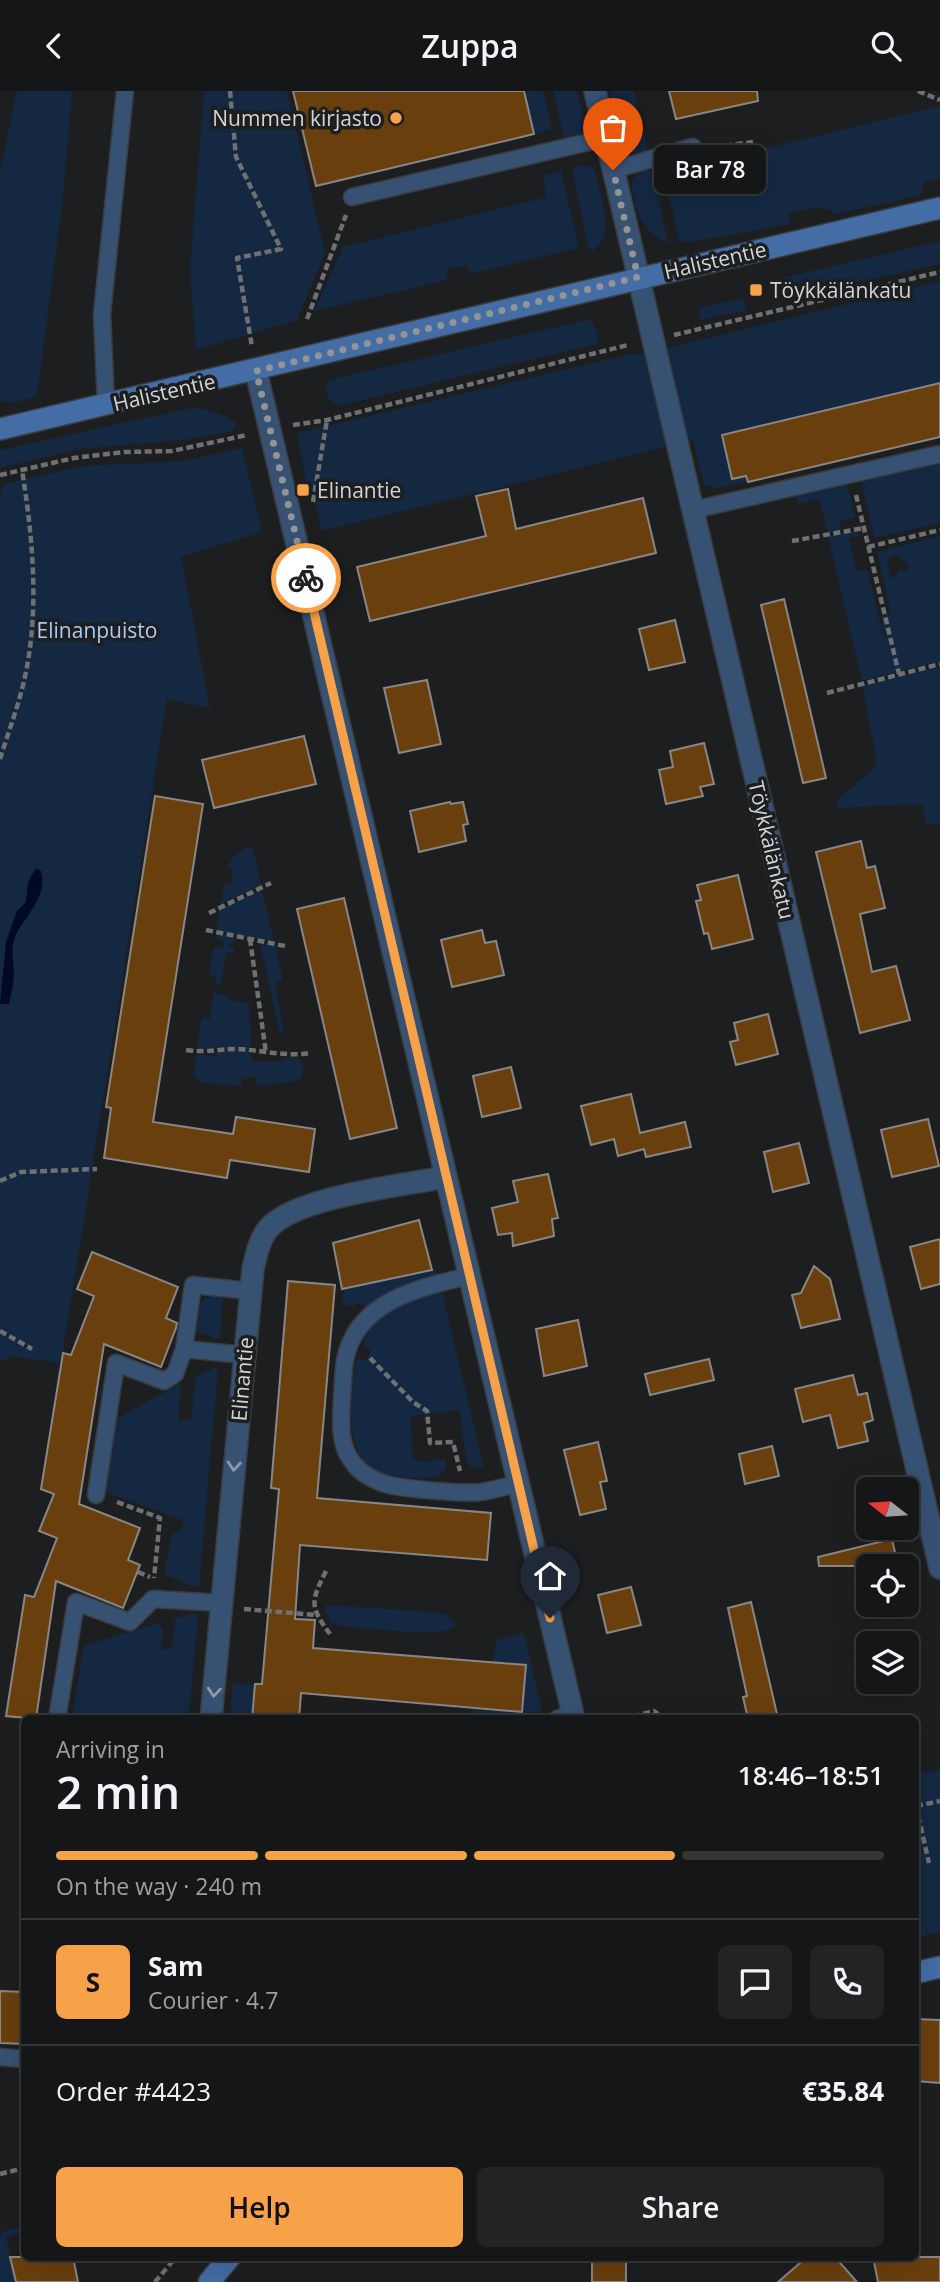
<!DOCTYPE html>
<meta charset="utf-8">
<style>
:root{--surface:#151618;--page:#222325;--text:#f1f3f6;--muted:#9d9fa2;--line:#343537;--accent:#f7a149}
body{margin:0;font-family:"Open Sans",sans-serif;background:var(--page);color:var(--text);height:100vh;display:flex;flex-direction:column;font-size:26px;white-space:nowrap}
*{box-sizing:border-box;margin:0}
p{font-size:23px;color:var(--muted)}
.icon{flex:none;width:38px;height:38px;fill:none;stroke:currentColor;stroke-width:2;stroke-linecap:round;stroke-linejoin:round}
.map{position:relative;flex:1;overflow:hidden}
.drawer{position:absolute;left:21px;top:1624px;width:898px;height:546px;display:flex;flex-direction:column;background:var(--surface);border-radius:10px;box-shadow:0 7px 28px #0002,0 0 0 2px var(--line)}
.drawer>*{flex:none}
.needle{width:46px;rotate:287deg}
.controls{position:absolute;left:856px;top:1386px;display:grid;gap:14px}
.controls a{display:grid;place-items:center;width:63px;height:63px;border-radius:10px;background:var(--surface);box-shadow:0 7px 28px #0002,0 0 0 2px var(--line);font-size:35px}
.pin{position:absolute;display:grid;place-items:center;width:60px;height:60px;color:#fff;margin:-72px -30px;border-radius:50% 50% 50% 0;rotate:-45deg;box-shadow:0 0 7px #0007}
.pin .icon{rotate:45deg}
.courier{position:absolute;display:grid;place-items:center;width:70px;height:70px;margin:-35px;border:5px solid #f7a149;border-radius:50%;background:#fff;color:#222;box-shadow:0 2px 9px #0007}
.bubble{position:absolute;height:49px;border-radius:10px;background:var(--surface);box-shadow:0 7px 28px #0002,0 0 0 2px var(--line);font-size:23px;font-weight:600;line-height:49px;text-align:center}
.headline em{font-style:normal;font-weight:600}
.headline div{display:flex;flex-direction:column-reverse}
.headline{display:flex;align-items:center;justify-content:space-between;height:119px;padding:0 35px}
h1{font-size:46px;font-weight:600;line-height:52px}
.bar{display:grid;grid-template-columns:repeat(4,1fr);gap:10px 7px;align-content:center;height:84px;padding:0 35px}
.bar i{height:9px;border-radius:5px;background:var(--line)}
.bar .active{background:var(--accent)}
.bar p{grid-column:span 4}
.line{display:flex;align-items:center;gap:18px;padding:0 35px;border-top:2px solid var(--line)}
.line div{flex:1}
.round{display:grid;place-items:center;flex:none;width:74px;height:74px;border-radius:10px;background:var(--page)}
.primary-button{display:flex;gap:14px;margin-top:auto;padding:14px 35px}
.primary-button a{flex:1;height:80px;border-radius:10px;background:var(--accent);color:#111;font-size:28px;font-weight:600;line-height:80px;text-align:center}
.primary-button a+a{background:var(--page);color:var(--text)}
header{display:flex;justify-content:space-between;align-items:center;height:91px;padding:0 35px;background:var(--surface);font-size:32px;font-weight:600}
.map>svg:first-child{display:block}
</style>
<header><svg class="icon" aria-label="back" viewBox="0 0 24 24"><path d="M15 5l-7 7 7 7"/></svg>Zuppa<svg class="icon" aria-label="search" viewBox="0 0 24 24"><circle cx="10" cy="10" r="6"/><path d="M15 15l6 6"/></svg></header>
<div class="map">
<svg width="940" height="2191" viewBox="0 0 940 2191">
<rect width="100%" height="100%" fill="#1c1e20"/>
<g fill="#142842" fill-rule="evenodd">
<polygon points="17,0 72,0 63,107 37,305 14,312 0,310 0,81"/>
<polygon points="204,0 287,0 325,162 297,229 196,259 190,177"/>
<polygon points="524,0 543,0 552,38 534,43"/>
<polygon points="553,0 577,0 585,34 583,43 568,47 564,46"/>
<polygon points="610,0 634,0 647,56 644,62 639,63 624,59"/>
<polygon points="940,15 940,88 924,91 922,104 833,124 832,120 819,116 789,122 790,133 696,150 679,150 664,82"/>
<path d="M 578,74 L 590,75 L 595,80 C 600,103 617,143 593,160 L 588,156 L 573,83 L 573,78 Z"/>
<path d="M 648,79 L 653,81 L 668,152 C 643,144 632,113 632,89 L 639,82 Z"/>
<polygon points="561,80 579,157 470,183 467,174 446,179 448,189 314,220 343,156 547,106 543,85"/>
<polygon points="940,150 940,173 815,201 783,190 782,187"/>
<polygon points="940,190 940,292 722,344 732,387 746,384 748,391 716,397 704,394 693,349 322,440 310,391 306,391 297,342 635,262 636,264 675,255"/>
<polygon points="744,207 747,219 700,229 698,217"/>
<polygon points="591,228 599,247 596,253 338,315 329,309 326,295 329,289"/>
<path d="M 191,317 C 207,318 222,322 235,331 L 235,338 L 228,341 L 184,349 L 80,358 L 0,377 L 0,359 Z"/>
<polygon points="242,357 262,441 181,466 210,617 167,608 61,1272 11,1265 0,1271 0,409 3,393 83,375 183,370"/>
<polygon points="940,371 940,432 874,447 861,389"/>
<polygon points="847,392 855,427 840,430 841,439 828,442 819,408 797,413 796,404"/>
<path d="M 858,440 L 859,445 L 849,447 L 857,480 L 867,478 L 887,559 L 881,526 L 891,523 L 877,461 L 940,445 L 940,570 L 862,590 L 828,445 ZM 893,464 L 897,464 L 909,474 L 906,481 L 900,478 L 894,487 L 891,486 L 887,475 L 889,466 Z"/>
<polygon points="940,576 940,734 926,732 922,713 838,717 836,710 873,678 877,671 862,594"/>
<path d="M 249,756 L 253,757 L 261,794 L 221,813 L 224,793 L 231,793 L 233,779 L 227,777 C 232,766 237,760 249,756 Z"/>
<polygon points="262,799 274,850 216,840 220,818"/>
<polygon points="216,843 236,847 235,850 228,853 230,857 234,857 234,861 229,861 226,864 221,892 215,895 216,886 209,884 214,856 222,858 225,852 220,847 215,848"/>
<polygon points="260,852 275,855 283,889 275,891 284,941 280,944"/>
<polygon points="214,900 220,904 228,903 228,909 249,912 252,971 281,971 287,966 300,968 304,980 299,990 257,995 255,986 242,987 242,995 199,991 193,983 197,963 217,965 218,957 197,957 202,927 210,928"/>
<polygon points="435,1179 436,1184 398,1198 369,1216 355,1212 354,1216 342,1213 344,1198"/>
<path d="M 442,1201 L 484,1377 L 471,1376 L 467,1371 L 459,1319 L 411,1325 L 412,1366 L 420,1371 L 445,1368 L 447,1376 C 439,1389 427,1387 413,1387 C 403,1386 390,1386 380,1382 C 342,1366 351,1303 355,1271 L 360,1267 L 366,1270 L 371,1260 L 363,1254 C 365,1235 393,1216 410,1209 C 419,1205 432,1203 442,1201 Z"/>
<polygon points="211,1204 223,1204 220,1248 196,1241 201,1211"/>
<polygon points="215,1277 218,1277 199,1497 167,1485 164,1481 172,1443 182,1438 183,1429 105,1401 116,1328 177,1294 181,1295 178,1330 191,1328 195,1289 198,1284"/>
<path d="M 326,1514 L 436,1521 L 447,1524 L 454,1531 L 454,1536 C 438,1548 360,1536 337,1534 L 331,1532 L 325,1519 Z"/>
<polygon points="193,1522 198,1524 189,1627 72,1627 84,1555 157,1532 163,1538 161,1559 172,1557 175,1528"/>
<polygon points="524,1542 542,1620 494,1627 474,1627 471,1617 522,1621 526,1574 493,1571 496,1549"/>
<polygon points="233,1592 255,1593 252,1627 230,1628"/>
<polygon points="940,1678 940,1841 915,1847 915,1684"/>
<polygon points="24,2136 24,2142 6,2146 16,2191 0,2191 0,2144 4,2140"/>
</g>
<path fill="#000926" d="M 36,777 L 41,780 C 48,808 25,823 15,846 C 10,858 14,872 14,885 C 13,894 11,904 9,913 L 0,913 L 6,851 L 17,820 L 26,811 L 28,791 Z"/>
<g fill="#6a3f0e" stroke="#898785" stroke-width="2">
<polygon points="293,0 524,0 534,43 316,95"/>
<polygon points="669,0 757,0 758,10 676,28"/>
<polygon points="940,292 940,346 748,391 746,385 732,388 722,344"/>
<polygon points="508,398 516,438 643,407 656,462 370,530 357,476 486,445 476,405"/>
<polygon points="784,508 826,687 803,692 761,514"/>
<polygon points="675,529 685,571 649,579 639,538"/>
<polygon points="427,589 441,653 399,662 384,597"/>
<polygon points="304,645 316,693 214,717 202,669"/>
<polygon points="704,652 714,693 700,696 703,705 666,713 659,679 673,676 670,660"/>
<polygon points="155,705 203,713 153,1031 233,1043 236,1026 315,1038 309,1081 230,1069 227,1087 104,1067 111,1017 106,1016"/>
<polygon points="450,711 451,713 463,711 468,733 463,734 466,750 419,761 410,720"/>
<polygon points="861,750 867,777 875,775 885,817 860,823 872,881 896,875 910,929 860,942 816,761"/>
<polygon points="738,784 753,848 712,858 708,842 704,843 696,810 701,809 697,794"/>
<polygon points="344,807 397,1037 350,1048 297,818"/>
<polygon points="482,839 485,852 496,850 504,884 452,896 441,849"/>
<polygon points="768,923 778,963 736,974 730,951 738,949 734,932"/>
<polygon points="511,976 521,1017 482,1026 473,985"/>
<polygon points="631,1003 640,1042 685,1031 691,1056 646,1066 644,1058 618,1065 614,1048 591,1054 581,1015"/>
<polygon points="928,1028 939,1075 892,1086 881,1039"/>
<polygon points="799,1052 809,1092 773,1101 764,1061"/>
<polygon points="548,1083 558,1127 552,1128 554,1145 513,1155 512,1142 498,1144 492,1117 518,1111 513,1090"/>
<polygon points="419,1129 432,1179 342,1198 333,1152"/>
<polygon points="940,1148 940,1193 921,1198 910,1156"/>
<polygon points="92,1161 178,1196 166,1227 177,1232 176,1237 161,1276 104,1253 79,1413 140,1437 128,1469 140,1474 123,1517 56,1490 36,1628 6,1625 25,1504 34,1506 57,1447 39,1440 54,1403 41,1398 63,1262 71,1264 94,1205 77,1198"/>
<polygon points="814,1175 830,1188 840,1228 801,1237 792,1204 801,1202"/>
<polygon points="288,1190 335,1194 317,1407 491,1422 487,1469 300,1454 295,1528 315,1529 313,1557 526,1574 522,1621 301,1602 299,1628 252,1628 255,1593 262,1593 279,1398 271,1397"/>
<polygon points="578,1229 587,1275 544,1285 536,1238"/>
<polygon points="709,1268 714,1289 650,1304 645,1283"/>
<polygon points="853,1284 858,1304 867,1302 873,1329 864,1332 868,1350 838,1357 830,1324 803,1331 795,1298"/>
<polygon points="598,1351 607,1390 600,1391 606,1418 580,1424 564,1359"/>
<polygon points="772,1355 779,1385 745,1393 739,1363"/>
<polygon points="892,1448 898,1475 819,1475 818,1466"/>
<polygon points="631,1496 641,1534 607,1542 598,1504"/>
<polygon points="751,1511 777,1623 757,1628 748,1628 743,1606 747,1605 728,1517"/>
<polygon points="0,1900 24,1901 24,1953 0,1952"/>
<polygon points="915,1928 940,1929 940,1992 915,1990"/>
<polygon points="10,2166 73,2166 78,2191 16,2191"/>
<rect x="592" y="2166" width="34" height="25"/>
<polygon points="807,2166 835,2166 857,2191 778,2191"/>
<polygon points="873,2166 940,2166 940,2191 878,2191"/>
</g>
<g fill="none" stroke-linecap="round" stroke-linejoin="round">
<g stroke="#393b3d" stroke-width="19">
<g id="lane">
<polyline points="613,79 693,56"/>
<polyline points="352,106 606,47"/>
<polyline points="106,314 102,223 125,0"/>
<polyline points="693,419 940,363"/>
<path d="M 470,1185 C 420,1196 356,1210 345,1269 C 343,1281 343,1294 342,1306 C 341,1329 338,1355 354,1373 C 361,1383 374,1389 385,1393 C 402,1398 464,1403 481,1401 C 494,1399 506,1395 518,1393"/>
<polyline points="184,1258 193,1194 251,1200"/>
<polyline points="96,1404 116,1272 164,1290 175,1283 184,1258 245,1264"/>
<polyline points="57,1628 76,1511 130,1531 153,1508 222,1512"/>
<polyline points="557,1628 573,1623"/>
<polyline points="0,1966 24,1968"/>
</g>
</g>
<g stroke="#393b3d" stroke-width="24">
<g id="street">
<polyline points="595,0 940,1477"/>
<polyline points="256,280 574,1628"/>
<path d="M 211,1628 L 253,1178 C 256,1165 259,1149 268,1138 C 294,1106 404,1094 446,1086"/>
</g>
</g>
<g stroke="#393b3d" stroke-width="24">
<g id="secondary">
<path d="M 0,338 C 314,267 626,188 940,117"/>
<polyline points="915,1882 940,1876"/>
<polyline points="209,2191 230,2166"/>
</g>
</g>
<g stroke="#6f7072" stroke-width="4.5" stroke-dasharray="7 3.5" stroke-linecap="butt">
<polyline points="230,0 236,66 281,158 237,167 252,256"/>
<polyline points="918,0 940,9"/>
<polyline points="715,56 753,51"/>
<polyline points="307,228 346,124"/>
<polyline points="674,244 940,181"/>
<polyline points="293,334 327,329 628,254"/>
<polyline points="0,384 74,367 125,361 172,360 247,344"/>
<polyline points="856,404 899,583"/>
<polyline points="313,411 327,329"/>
<polyline points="792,450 864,437"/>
<polyline points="868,456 940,439"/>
<polyline points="827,602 940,573"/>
<path d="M 0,668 C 8,642 18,616 24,590 C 40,521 33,448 22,379"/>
<polyline points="209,822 271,792"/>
<polyline points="206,839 285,855"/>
<polyline points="250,848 266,962"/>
<path d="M 186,959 C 207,962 219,958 237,958 C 262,959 285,966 310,962"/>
<polyline points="0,1090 21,1081 97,1078"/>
<polyline points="0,1240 32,1258"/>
<polyline points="370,1267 413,1311 427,1320 430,1352 453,1351 460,1380"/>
<polyline points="117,1411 160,1427 154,1487"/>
<path d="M 326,1480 C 311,1510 309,1515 330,1543"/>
<polyline points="138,1481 150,1486"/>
<polyline points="244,1518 316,1524"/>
<polyline points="623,1628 654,1620 657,1622 659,1628"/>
<polyline points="916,1715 929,1772"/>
<polyline points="916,1715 940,1710"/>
<polyline points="0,2083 24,2077"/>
<polyline points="155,2191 176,2166"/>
</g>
<use href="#lane" stroke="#375173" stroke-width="16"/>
<use href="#street" stroke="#375173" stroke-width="21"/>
<use href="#secondary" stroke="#436da4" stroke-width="21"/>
</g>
<defs><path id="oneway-chevron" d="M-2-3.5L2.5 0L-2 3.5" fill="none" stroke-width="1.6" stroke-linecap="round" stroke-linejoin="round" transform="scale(1.75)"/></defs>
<g stroke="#8d99a9">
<use href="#oneway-chevron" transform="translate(234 1375) rotate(95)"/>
<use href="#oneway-chevron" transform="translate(214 1601) rotate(95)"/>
</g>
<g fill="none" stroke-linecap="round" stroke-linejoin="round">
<polyline stroke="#939496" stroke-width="7" stroke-dasharray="0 12.6" points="306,487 256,280 638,186 613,79"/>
<polyline stroke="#f7a149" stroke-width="9" points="306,487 550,1527"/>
</g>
<g fill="#f7a149" stroke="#1c1e20" stroke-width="2.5">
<circle cx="396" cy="27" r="7"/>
<rect x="749" y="192" width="14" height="14" rx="3.5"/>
<rect x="296" y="392" width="14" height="14" rx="3.5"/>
</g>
<g text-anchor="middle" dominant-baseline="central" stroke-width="7" stroke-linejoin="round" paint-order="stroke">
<g font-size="21" fill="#d3d4d5" stroke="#1c1e20" text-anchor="start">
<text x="382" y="27" text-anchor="end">Nummen kirjasto</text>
<text x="770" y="199">Töykkälänkatu</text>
<text x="317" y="399">Elinantie</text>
</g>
<g font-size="21" fill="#d3d4d5" stroke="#1c1e20">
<text transform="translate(715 169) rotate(-13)">Halistentie</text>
<text transform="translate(164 301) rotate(-13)">Halistentie</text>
<text transform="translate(772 759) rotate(77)">Töykkälänkatu</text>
<text transform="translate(242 1288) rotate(-85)">Elinantie</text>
</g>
<g font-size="21" fill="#aacaf5" stroke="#1c1e20">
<text x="97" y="539">Elinanpuisto</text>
</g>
</g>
</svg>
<div class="controls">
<a><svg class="needle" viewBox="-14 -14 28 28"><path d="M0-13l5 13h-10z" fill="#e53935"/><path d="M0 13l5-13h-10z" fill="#9d9fa2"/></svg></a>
<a><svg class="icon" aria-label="locate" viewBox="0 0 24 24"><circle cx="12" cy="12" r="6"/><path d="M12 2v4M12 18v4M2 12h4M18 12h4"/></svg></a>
<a><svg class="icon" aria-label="layers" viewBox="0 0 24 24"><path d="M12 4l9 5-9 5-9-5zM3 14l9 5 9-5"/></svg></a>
</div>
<div class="pin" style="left:613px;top:79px;background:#ea580c"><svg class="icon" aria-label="bag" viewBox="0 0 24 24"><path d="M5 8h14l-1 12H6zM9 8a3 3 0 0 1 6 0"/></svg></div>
<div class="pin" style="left:550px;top:1527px;background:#1f2937"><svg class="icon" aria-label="home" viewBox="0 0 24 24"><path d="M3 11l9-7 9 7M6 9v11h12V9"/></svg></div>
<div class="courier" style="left:306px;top:487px"><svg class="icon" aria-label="bike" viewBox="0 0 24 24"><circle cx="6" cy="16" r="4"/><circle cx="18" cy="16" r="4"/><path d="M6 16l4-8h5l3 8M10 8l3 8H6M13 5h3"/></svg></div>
<div class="bubble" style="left:654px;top:54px;width:112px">Bar 78</div>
<section class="drawer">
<div class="headline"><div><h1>2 min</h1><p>Arriving in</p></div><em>18:46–18:51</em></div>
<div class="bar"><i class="active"></i><i class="active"></i><i class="active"></i><i></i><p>On the way · 240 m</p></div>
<div class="line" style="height:126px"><b class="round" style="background:var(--accent);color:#111">S</b><div><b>Sam</b><p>Courier · 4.7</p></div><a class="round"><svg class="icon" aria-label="chat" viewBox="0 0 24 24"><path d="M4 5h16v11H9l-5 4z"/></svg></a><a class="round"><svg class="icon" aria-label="phone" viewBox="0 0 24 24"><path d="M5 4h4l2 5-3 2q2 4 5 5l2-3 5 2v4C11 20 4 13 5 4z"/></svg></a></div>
<div class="line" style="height:91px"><div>Order #4423</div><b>€35.84</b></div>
<div class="primary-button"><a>Help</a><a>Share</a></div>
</section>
</div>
